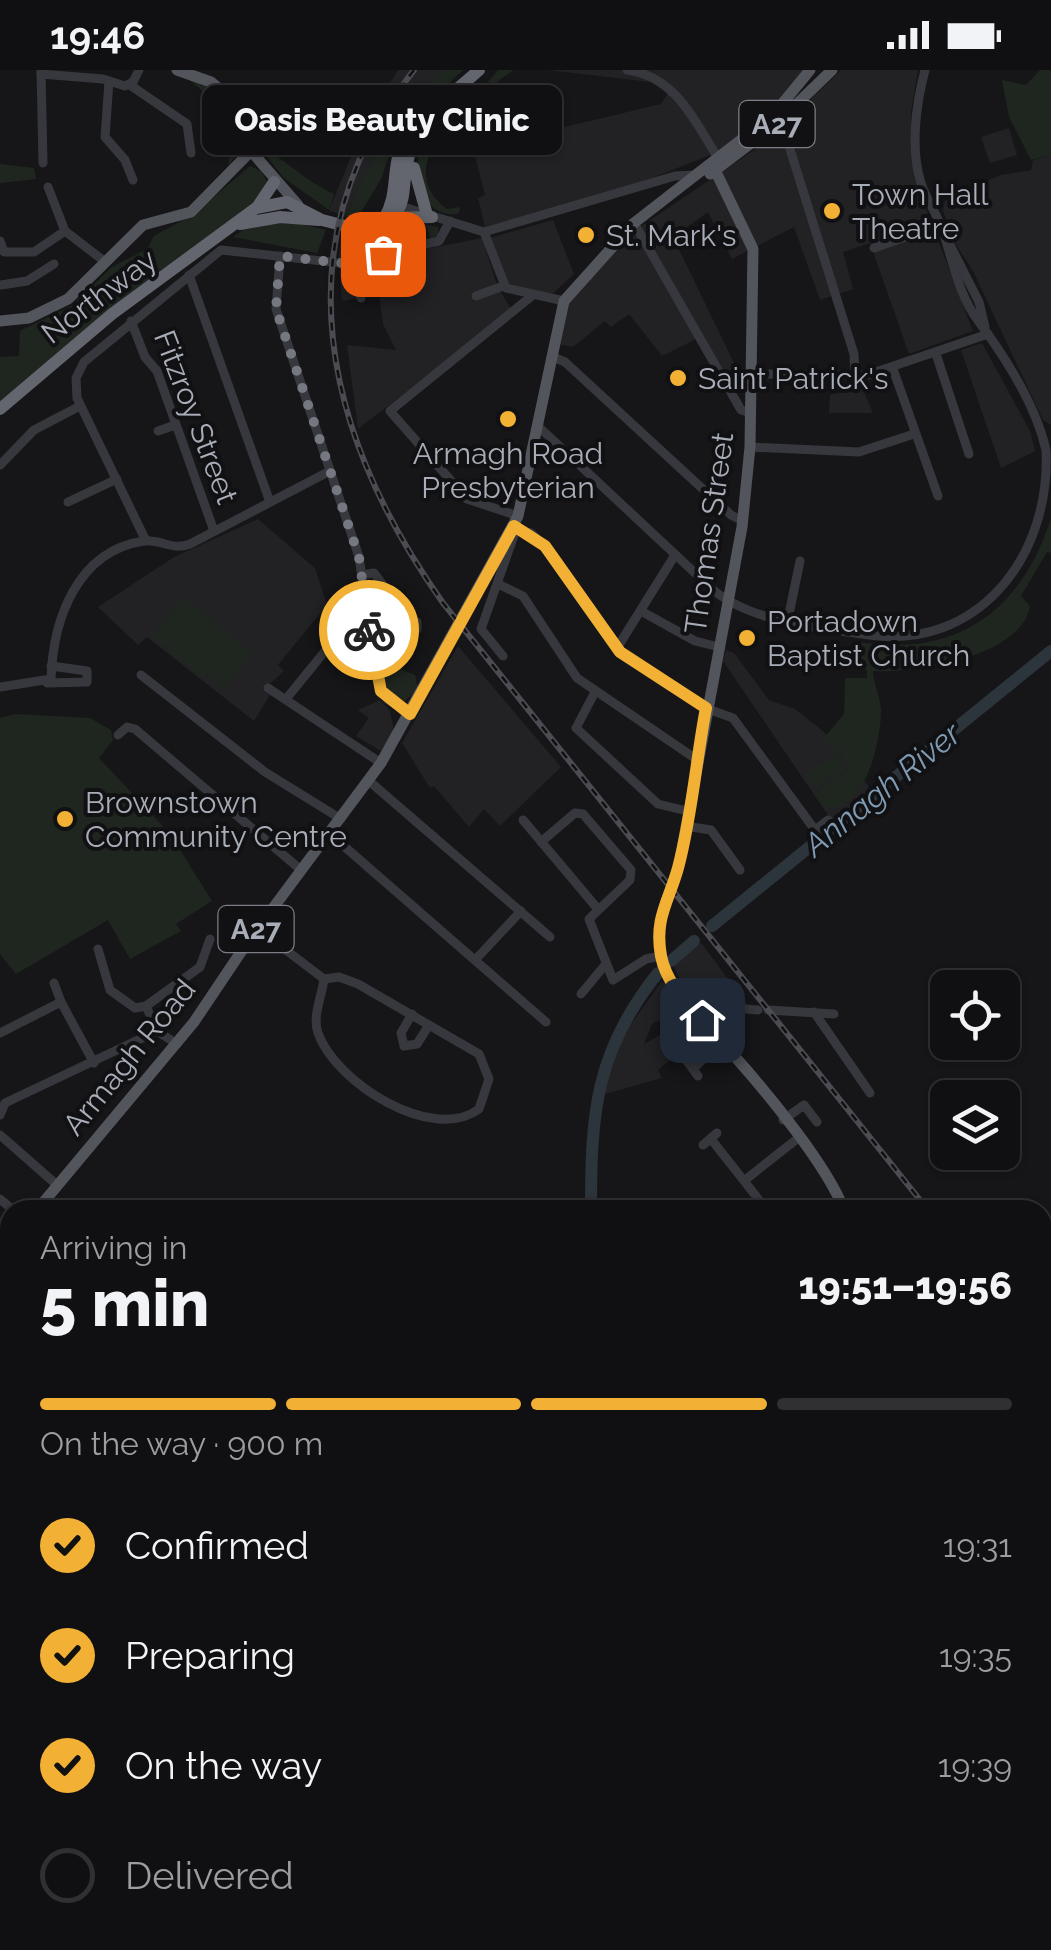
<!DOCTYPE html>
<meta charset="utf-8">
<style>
:root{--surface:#101012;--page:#1e1e20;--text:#f1f3f6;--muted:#9c9d9f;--line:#303032;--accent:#f2b134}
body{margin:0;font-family:Raleway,sans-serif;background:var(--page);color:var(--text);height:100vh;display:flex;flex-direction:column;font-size:38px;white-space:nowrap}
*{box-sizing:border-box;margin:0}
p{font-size:32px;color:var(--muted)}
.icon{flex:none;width:55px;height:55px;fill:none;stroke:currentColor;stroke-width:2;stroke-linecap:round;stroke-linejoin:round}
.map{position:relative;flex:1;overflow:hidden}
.drawer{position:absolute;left:0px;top:1130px;width:1052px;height:750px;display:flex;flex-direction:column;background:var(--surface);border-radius:30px 30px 0 0;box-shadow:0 2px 8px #0004,0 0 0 2px var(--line)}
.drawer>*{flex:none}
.tools{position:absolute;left:930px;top:900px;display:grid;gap:20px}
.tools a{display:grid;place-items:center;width:90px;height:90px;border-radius:15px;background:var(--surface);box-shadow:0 2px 8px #0004,0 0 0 2px var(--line);font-size:50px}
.pin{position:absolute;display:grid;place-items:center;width:85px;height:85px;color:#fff;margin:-42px;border-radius:20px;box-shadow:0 5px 15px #0006}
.courier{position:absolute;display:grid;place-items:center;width:100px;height:100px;margin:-50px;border:8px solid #f2b134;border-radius:50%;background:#fff;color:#222;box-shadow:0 2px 12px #0007}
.bubble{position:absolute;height:70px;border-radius:15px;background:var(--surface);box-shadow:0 2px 8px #0004,0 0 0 2px var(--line);font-size:32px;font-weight:800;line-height:70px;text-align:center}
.overview em{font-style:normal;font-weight:800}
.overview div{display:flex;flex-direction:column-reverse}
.overview{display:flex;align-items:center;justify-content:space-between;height:170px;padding:0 40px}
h1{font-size:65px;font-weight:800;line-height:75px}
.bar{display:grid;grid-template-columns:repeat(4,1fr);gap:15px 10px;align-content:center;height:120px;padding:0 40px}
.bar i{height:12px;border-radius:8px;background:var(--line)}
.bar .selected{background:var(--accent)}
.bar p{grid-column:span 4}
ol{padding:0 40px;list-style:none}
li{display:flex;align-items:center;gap:30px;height:110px}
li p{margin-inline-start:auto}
li .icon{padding:10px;border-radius:50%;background:var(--accent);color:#111;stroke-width:4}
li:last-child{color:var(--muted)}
li i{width:55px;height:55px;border:5px solid var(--line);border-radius:50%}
.status{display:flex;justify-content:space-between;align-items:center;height:70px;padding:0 50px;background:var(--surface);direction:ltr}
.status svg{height:28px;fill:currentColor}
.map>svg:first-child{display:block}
</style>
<div class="status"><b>19:46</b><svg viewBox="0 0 49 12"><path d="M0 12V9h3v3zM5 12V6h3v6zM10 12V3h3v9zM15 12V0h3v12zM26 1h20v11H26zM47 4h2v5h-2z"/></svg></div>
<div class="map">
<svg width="1051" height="1880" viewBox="0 0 1051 1880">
<rect width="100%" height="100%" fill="#161618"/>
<g fill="#222225">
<polygon points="398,0 443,0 405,33 381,71 346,147 329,140 366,51"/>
<polygon points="548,0 803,0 789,21 721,81 629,117 485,157 478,128 485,125 473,79 661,34 668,23 658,13"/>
<polygon points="841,0 918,0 911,42 917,116 973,261 909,284 870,173 843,182 853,219 820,230 794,157 732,189 708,142 673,167 736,297 721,305 700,267 662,286 629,244 611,257 605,251 573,277 556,274 564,231 640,157 766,72"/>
<polygon points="1009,58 1017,85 990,93 981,67"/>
<polygon points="1051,85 1051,355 1043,350 973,201 953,170 943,140 945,131 955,124 1001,105 1031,100 1033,90"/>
<polygon points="553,150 574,204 551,225 503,212 490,168"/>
<polygon points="482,168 497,215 512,241 358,359 347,275 396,280 383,254 379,225 342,231 339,196"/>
<polygon points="982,273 1030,361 1035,381 1001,398 961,280"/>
<polygon points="846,311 860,313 873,343 829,343 830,325 845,322"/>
<polygon points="258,449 315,498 327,535 278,595 284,601 263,620 270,625 254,651 147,567 138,575 98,537 174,487"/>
<polygon points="458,576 561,697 500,756 484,739 469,757 434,716 430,718 402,673"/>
<polygon points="726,580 734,583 769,630 795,639 823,661 871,719 832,751 723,591"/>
<polygon points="380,630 390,641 394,660 381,681 356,666 369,648 358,640"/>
<polygon points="701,873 748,935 695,935 691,931 672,893"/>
<polygon points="662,911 683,937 652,954 644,974 692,947 704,962 658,1000 662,1008 605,1024 605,1005 621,968"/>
<polygon points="10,1576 10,1825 0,1828 0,1612 4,1610 0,1579"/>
</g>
<g fill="#1e261f">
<path d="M 443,0 L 463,0 L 397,62 L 381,109 L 360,144 L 346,147 C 371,90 393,40 443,0 Z"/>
<path d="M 498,0 L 513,0 C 476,29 385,93 447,139 L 460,137 L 459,143 C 427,152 413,109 419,84 L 492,13 L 488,12 Z"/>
<polygon points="1040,0 1051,0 1051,85 1031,90 1009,47 1002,10 1026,15"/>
<path d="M 187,8 C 225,22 237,32 242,75 L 228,97 C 236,55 219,33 187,8 Z"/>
<path d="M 269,81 C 291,95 310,114 334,124 L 329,140 L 284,108 L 265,84 Z"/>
<polygon points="0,94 34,98 36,109 0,113"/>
<polygon points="250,96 261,101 267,111 255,134 122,231 0,331 0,287 19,286 20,261 71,236 112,197 147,179 154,166 194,144"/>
<polygon points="288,151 326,160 317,183 233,167 250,155"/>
<polygon points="412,153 438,157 438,165 430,169 427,156 376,178 345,174 343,188 338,188 341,166 377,169"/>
<path d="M 1051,448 L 1051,483 L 1047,482 L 1021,526 L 1030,536 C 1022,587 914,603 873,601 C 873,613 880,625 881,639 C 882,667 864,753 821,735 L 816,722 L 849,700 L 842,685 L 823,669 L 844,644 L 845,608 L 867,608 L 867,601 L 858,593 L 858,572 C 956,588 1022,541 1051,448 Z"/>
<polygon points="184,527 252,583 224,617 206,603 202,607 151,566"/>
<polygon points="400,599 415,605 418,619 405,631 390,623 381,602"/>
<polygon points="15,644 90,648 111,660 113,670 99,688 170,764 212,831 176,854 181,861 130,889 108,850 16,904 0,884 0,648"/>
<polygon points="836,684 845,699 815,719 805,704"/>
<polygon points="1043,1540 1051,1541 1051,1648 1043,1648"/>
</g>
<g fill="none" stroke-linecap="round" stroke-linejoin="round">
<polyline stroke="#2c353c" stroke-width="2.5" points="1042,1674 1051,1673"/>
<g stroke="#2c353c" stroke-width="12">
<polyline points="712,856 1051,581"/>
<polyline points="671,891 694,871"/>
<path d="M 591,1140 C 591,1044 595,981 658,903"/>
<polyline points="755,1880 756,1870"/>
</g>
<g stroke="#37383d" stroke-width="9">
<polyline points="41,0 43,93"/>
<path d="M 627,0 C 675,6 694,50 718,88"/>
<polyline points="41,4 103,9 125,16 133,12 139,0"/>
<polyline points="109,11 105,67 125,90 133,110"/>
<polyline points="130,15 187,54 191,83"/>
<polyline points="775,55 789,76 854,284 855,306"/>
<polyline points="48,117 65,161 104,191"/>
<polyline points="397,135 484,162 506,218 564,231"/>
<polyline points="634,153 741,340 751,343"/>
<polyline points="484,162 675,106 695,105"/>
<polyline points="0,171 4,182 34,182 65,161"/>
<polyline points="948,171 979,232 985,257"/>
<polyline points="874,178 940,155"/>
<polyline points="280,186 276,239 359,487 377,610 387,629 410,644"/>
<polyline points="356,190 361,228"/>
<polyline points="189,205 270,432"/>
<polyline points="1,215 27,211 54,194"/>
<polyline points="476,226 503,216"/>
<polyline points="131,251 145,287 157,301 214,461"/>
<polyline points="936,284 969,384"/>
<polyline points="553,287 565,292 731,445 743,451"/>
<polyline points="893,299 938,426"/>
<polyline points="751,304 867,305 988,264"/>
<path d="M 540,358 L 711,518 C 749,552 819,558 869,565 C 976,580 1051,489 1046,380 C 1036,336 1005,287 979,252 C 959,226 953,192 943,161 C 937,144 926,129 921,113 C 910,79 916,34 925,0"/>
<polyline points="158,361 175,355"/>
<polyline points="750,377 859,382 914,364"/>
<polyline points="0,395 34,360 80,336"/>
<polyline points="68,432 117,409"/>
<polyline points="518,446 467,429 390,341 533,225"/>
<polyline points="519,460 531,463 545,477 620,582 705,638 733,648 815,760 828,750"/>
<polyline points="146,471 77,328 76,308 84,292 221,180 341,193 439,171 450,151"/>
<polyline points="362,505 374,503 405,544 417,552 417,559 407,569"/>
<polyline points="498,514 523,526 577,608 696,689"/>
<polyline points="641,541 695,571 719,577"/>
<polyline points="788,549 800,491"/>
<polyline points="617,578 675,485"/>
<polyline points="503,586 481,559 517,457"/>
<polyline points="141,605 265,702 341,749"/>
<polyline points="47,613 87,612 87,601 51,596"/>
<path d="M 0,617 L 51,609 C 53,551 76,481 144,471 C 161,469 172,481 190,474 L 330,401"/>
<polyline points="268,618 381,693"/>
<polyline points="595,622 576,658 658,734 687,741"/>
<polyline points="286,629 352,548 366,540"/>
<polyline points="118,665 127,657 135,659 301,800"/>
<polyline points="369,711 550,867"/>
<polyline points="523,750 597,838"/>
<polyline points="685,756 711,760 740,800"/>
<polyline points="330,764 546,952"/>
<polyline points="541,772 575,743 583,744 631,800 630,810 589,849 613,910 646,889 661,886"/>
<path d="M 257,858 L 324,909 L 339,907 L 358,914 L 479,984 L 489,1009 L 479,1039 C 432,1074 335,1012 318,963 C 312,946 322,926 324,909"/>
<polyline points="98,879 110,920 135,938 146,936"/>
<polyline points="476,889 521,841"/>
<polyline points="54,913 61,932"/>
<polyline points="581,924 605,895"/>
<polyline points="768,940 834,944"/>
<polyline points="694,942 706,936 758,940"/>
<polyline points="814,942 870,1023"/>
<polyline points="412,944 401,963 404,976 417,974 429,955"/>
<polyline points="157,961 146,936 200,897 210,869"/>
<polyline points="0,963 61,932 94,993"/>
<polyline points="684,987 698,1006"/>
<polyline points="693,999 721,972"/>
<polyline points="0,1045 5,1033 157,961 177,974"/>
<polyline points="783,1050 804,1035 817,1052"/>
<polyline points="0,1065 57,1115"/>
<polyline points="711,1069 767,1140"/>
<polyline points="703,1075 717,1063"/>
<polyline points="745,1110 797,1069"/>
<polyline points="0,1129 13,1140"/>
<polyline points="5,1248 10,1252"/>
<polyline points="0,1305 10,1312"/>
<polyline points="10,1321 10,1333"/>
<polyline points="0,1403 10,1401"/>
<polyline points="0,1456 10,1454"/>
<polyline points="0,1503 10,1502"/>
<polyline points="1042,1778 1051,1793"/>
<polyline points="1042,1832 1051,1828"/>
<polyline points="0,1833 10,1829"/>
<polyline points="206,1870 208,1880"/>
<polyline points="850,1880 857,1870"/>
<polyline points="914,1880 922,1870"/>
</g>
<g stroke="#53555c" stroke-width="11">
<polyline points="177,0 211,12 231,29 251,81 298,135"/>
<path d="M 715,100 L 753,179 L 750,377 L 742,457 L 679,795 C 669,827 655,849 661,884 C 668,926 710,959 737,989 C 769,1025 828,1097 844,1140"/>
<polyline points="710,104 775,55 832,0"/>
<polyline points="0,251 29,248 68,229 143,155 191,142 251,81"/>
<polyline points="37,1140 194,952 247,873 381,693 518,446 564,231 634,153 773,45 810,0"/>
<polyline points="0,1183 10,1171"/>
<polyline points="992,1870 993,1880"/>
</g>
<g stroke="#63666e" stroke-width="12">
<polyline points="414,98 427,145"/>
<polyline points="258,136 274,112"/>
<polyline points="388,148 432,147"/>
<path d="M 384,149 C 398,126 392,104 400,80 C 409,54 458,20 479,0"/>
<polyline points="240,154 280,147 319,150"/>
<path d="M 0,339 L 112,244 L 256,138 L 287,132 L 322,150 L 361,160 C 419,147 396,119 411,79 C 418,64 430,52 439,38"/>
</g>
<g stroke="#4a4c52" stroke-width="6">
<g id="rail">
<path d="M 414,0 C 277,173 325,366 443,533 L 928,1140"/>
<polyline points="1042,1284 1051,1295"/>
</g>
</g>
<use href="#rail" stroke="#111113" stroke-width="2.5" stroke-dasharray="8" stroke-linecap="butt"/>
</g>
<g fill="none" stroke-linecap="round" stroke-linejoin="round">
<polyline stroke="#757880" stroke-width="10" stroke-dasharray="0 18" points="369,560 359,487 276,239 280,186 341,193 383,184"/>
<path stroke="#f2b134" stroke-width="12" d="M 369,560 L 381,621 L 410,644 L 514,456 L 545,476 L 620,582 L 706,638 C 696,690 692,746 678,798 C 669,831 654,848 661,886 C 666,912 685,931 702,950"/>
</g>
<g fill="#f2b134" stroke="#111113" stroke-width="4">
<circle cx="832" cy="141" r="10"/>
<circle cx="586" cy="165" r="10"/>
<circle cx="678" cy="308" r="10"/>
<circle cx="508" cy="349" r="10"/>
<circle cx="747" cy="568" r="10"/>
<circle cx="65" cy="749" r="10"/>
</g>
<g text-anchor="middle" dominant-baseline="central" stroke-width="8" stroke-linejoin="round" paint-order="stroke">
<g fill="#111113" stroke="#7b7e86" stroke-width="2.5">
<rect x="739.5" y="31" width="75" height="46" rx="8"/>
<rect x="218.5" y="836" width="75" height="46" rx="8"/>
</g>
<g font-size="28" font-weight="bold" fill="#a8adb8">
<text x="777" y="54">A27</text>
<text x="256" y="859">A27</text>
</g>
<g font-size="30" fill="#a8adb8" stroke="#111113" text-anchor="start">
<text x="852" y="124">Town Hall<tspan x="852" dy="34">Theatre</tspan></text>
<text x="606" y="165">St. Mark's</text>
<text x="698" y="308">Saint Patrick's</text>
<text x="508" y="383" text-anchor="middle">Armagh Road<tspan x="508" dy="34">Presbyterian</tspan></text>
<text x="767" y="551">Portadown<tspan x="767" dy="34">Baptist Church</tspan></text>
<text x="85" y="732">Brownstown<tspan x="85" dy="34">Community Centre</tspan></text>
</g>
<g font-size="30" fill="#a8adb8" stroke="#111113">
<text transform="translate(99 226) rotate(-37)">Northway</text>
<text transform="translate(196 347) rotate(69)">Fitzroy Street</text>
<text transform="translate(709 463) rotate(-82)">Thomas Street</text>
<text transform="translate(129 987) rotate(-51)">Armagh Road</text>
</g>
<g font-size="32" font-style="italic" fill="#7f9bb3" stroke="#111113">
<text transform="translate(882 719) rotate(-39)">Annagh River</text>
</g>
</g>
</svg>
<div class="tools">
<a><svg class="icon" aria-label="locate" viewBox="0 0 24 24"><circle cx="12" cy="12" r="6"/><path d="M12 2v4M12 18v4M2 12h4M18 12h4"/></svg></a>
<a><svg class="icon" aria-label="layers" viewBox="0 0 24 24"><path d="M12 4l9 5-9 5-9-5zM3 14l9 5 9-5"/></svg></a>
</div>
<div class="pin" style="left:383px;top:184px;background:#ea580c"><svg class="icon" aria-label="bag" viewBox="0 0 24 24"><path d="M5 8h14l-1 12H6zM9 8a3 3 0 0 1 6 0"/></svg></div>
<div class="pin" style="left:702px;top:950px;background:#1f2937"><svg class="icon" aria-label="home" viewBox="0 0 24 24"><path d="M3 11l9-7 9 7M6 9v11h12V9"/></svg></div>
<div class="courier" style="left:369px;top:560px"><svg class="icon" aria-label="bike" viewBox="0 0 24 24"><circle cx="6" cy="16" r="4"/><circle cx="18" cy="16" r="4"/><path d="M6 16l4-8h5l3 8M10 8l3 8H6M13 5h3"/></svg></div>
<div class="bubble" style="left:202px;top:15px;width:360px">Oasis Beauty Clinic</div>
<section class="drawer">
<div class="overview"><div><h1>5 min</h1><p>Arriving in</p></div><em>19:51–19:56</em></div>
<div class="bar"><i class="selected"></i><i class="selected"></i><i class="selected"></i><i></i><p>On the way · 900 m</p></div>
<ol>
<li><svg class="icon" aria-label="check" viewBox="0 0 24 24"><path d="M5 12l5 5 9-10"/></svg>Confirmed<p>19:31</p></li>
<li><svg class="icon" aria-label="check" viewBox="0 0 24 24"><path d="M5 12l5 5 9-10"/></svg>Preparing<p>19:35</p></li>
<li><svg class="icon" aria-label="check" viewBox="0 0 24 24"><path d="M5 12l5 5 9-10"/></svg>On the way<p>19:39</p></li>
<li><i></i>Delivered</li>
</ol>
</section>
</div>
